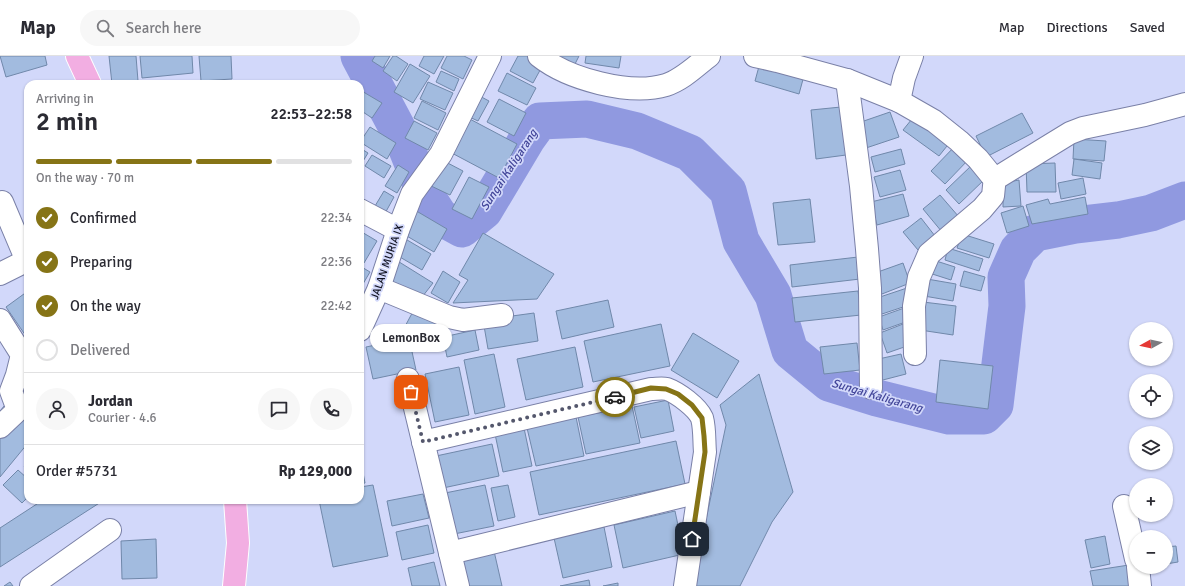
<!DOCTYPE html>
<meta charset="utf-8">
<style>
:root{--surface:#fff;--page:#f7f7f7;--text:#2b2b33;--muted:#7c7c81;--line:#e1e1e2;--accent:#867416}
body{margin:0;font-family:Signika,sans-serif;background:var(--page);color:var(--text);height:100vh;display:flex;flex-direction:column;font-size:15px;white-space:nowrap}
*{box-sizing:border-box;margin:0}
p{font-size:13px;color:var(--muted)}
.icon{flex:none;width:22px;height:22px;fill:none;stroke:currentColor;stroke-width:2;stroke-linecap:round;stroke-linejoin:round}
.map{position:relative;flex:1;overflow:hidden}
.details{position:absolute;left:24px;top:24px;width:340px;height:424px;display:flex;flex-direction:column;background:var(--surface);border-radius:12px;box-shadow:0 1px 3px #0004}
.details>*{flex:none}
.needle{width:26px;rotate:262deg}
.buttons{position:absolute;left:1129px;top:266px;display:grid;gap:8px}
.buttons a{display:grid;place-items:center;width:44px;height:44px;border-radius:50%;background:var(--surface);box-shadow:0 1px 3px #0004;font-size:20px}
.pin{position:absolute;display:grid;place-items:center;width:34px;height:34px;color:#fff;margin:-17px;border-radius:8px;box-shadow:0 2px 6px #0006}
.courier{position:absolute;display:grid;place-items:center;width:40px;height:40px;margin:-20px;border:3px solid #867416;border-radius:50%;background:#fff;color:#222;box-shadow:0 1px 5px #0007}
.bubble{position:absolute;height:28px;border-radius:14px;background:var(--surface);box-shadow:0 1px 3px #0004;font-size:13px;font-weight:600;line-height:28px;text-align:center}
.overview em{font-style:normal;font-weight:600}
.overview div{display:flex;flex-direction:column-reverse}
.overview{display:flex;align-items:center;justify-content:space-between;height:68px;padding:0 12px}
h1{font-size:26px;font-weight:600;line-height:30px}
.bar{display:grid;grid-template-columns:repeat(4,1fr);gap:6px 4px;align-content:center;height:48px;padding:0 12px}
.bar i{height:5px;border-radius:3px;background:var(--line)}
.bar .selected{background:var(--accent)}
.bar p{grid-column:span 4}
.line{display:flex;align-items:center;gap:10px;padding:0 12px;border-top:1px solid var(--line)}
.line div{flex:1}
.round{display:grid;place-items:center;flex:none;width:42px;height:42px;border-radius:21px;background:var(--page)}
ol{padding:0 12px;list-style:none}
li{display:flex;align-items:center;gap:12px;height:44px}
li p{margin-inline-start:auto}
li .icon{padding:4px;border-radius:50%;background:var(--accent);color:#fff;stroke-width:4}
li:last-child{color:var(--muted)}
li i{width:22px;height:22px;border:2px solid var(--line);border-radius:50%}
header{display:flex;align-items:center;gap:24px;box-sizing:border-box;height:56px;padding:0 20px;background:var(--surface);border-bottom:1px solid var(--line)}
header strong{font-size:19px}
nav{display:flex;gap:22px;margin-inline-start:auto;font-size:14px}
.search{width:280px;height:36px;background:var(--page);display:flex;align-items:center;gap:10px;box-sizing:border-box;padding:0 14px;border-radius:22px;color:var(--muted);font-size:15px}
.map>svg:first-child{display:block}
</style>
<header>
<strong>Map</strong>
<div class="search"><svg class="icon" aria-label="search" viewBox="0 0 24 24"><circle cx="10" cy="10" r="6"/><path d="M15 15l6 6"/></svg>Search here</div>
<nav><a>Map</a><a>Directions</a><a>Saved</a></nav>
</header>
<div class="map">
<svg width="1185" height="530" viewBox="0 0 1185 530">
<rect width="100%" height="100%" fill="#d2d8fa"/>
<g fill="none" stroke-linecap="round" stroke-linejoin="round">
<polyline stroke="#9099e0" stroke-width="37" points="359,0 402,81 424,136 440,161 462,173 484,155 527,83 540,65 587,63 637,75 690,97 728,135 741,185 773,239 790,295 829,327 877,342 949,360 984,360 995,349 1007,250 1006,221 1018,194 1035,177 1075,169 1118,164 1151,157 1185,144"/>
</g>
<g fill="#a2bbdf" stroke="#7088aa">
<polygon points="0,0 45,0 47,9 6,21"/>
<polygon points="109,0 136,0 138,25 112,28"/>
<polygon points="140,0 192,0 193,17 142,22"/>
<polygon points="199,0 231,0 232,23 201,25"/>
<polygon points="375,0 390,0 383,12 372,5"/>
<polygon points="393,0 396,0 408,8 397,25 383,15"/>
<polygon points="424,0 444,0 434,18 419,10"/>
<polygon points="447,0 464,0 472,4 463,23 441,12"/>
<polygon points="518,0 531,0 544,7 533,27 510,15"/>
<polygon points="552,0 579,0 574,10"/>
<polygon points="586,0 621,0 619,12 585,7"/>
<polygon points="761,3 805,16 799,38 755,25"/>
<polygon points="410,8 430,20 413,47 394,36"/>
<polygon points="441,15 459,23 454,35 436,26"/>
<polygon points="507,17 536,32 527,49 498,35"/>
<polygon points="428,26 453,37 445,54 420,43"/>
<polygon points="360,34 382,47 372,62 360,54"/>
<polygon points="474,37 489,45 478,65 463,58"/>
<polygon points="499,43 526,57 514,80 487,66"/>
<polygon points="422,45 446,57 438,74 414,62"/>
<polygon points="841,51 846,99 816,103 811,54"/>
<polygon points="890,56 899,81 866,92 858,67"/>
<polygon points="1022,57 1033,77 986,101 976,80"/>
<polygon points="916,58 951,85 939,100 903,74"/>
<polygon points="466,61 517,88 499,122 448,95"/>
<polygon points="414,65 437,77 428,94 405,82"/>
<polygon points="370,71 396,87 387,103 360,86"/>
<polygon points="1074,83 1106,85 1104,105 1073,103"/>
<polygon points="956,89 970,102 945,128 931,115"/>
<polygon points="360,92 368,97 360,110"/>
<polygon points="901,93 905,108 875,116 871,101"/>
<polygon points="372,99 391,110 384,122 365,110"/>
<polygon points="440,103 463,115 450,139 427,128"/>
<polygon points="1074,103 1102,107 1100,123 1072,119"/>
<polygon points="1055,107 1056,136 1027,136 1026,108"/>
<polygon points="398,109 409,116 397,137 385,130"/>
<polygon points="972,109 985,123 959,148 946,134"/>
<polygon points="900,114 906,134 880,141 874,121"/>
<polygon points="469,121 489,131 472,163 452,153"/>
<polygon points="1083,122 1086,138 1061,143 1058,127"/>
<polygon points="1019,124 1021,150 1003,151 1003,127"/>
<polygon points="384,135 394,141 383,161 372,155"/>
<polygon points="903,138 909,160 877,169 871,146"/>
<polygon points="940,139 959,161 942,176 923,153"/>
<polygon points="1085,141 1088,158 1032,168 1026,149 1048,143 1050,148"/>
<polygon points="810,143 815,186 778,189 773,147"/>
<polygon points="1023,150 1029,170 1007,177 1001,157"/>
<polygon points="413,153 447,173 434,196 400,176"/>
<polygon points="921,162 935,180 918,194 903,176"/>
<polygon points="360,175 377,185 364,207 360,204"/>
<polygon points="483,177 554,218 537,243 453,247 468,224 459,219"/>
<polygon points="962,178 994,188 989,202 957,192"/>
<polygon points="402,181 431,198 422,214 393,197"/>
<polygon points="948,192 983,203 979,215 945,204"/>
<polygon points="858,201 860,223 792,231 790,209"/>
<polygon points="930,203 955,211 951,224 926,216"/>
<polygon points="396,204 433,227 419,245 383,230"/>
<polygon points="903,207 910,227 882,238 875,217"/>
<polygon points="360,210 370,216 360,233"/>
<polygon points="443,215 460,226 448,247 431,237"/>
<polygon points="964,215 985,221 981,235 960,230"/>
<polygon points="927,223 956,228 953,245 924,240"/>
<polygon points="907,232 912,248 882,258 877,242"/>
<polygon points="28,235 28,283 6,251"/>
<polygon points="858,235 861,259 795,266 792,242"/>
<polygon points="608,244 614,271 562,283 556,255"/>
<polygon points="923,246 956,250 953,279 920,274"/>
<polygon points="417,248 449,266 434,294 402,276"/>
<polygon points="907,251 911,264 883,274 879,261"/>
<polygon points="534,257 538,285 488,293 483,264"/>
<polygon points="661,268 670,310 593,326 584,285"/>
<polygon points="903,268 910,289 887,297 880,277"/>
<polygon points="475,274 479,294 447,301 443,281"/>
<polygon points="693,277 739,305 717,342 671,314"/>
<polygon points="409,282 416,314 373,323 366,291"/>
<polygon points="857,287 860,314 824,318 820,291"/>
<polygon points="575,291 583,331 526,344 517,303"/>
<polygon points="494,298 505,351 475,358 464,304"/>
<polygon points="901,298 906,318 879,325 874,304"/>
<polygon points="940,304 993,310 988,353 936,346"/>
<polygon points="459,311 469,359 435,366 425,318"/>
<polygon points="759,318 793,436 772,466 740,530 692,530 726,369 720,349"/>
<polygon points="28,325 28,345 18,336"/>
<polygon points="9,344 28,360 28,387 0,421 0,355"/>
<polygon points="668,344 674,375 641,382 634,351"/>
<polygon points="632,350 640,387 586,398 578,361"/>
<polygon points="576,361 584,400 536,410 527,372"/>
<polygon points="524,372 532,410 503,416 495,378"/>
<polygon points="676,385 685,428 539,459 530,416"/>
<polygon points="492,388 499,420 443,432 436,400"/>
<polygon points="360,401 365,427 360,428"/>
<polygon points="28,406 28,415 24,411"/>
<polygon points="18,414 28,423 28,441 22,447 3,429"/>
<polygon points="373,429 388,500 333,511 319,444 360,444 360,431"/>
<polygon points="485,429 494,470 454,478 445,437"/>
<polygon points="508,429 515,461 498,465 491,432"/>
<polygon points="423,438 429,462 392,470 387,445"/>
<polygon points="43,444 104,444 0,511 0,472"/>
<polygon points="675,455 684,498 623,512 614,469"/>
<polygon points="428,469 434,497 402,504 396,476"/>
<polygon points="604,471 612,511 563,522 554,482"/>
<polygon points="1105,480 1110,508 1091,512 1085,484"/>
<polygon points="156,483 157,522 122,523 121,485"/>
<polygon points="1176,490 1178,506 1166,508 1166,491"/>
<polygon points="494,495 502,530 464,530 459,503"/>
<polygon points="434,506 440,530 412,530 408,512"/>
<polygon points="1129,509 1132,530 1093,530 1090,515"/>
<polygon points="589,524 590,530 560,530"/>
<polygon points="10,526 13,530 4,530"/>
<polygon points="618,527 618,530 603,530"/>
</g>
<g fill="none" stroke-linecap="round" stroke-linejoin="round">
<g stroke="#7a80a7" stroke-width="24">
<g id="minor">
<path d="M 539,0 C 568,23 630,40 666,29 C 682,24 696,10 709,0"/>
<polyline points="755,0 777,5 847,24 899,45 934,65 959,85 978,103 991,119 995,120 1000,120 1070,77 1083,72 1145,59 1185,48"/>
<polyline points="847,24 861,130 867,193 870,232 871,332"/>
<polyline points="899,45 904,22 912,0"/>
<polyline points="2,146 27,205"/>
<polyline points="360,154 398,174"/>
<polyline points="0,218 28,204"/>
<polyline points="379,232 449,261 463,264 502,259"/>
<polyline points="0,264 22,299 17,319 11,335 18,354 0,371"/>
<polyline points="360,274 379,232 398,174 412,138 441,98 490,0"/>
<polyline points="915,298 914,250 919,221 929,198 982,153 993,140 995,120"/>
<polyline points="408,323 458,530"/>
<path d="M 423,386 L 651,333 C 656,333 662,332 667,333 C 678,337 697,351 702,362 C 705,373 704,386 705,396 L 685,530"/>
<polyline points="1124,450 1136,503"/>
<polyline points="450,497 699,436"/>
<polyline points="1138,511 1140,530"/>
<polyline points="31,530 110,474"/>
</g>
</g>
<g stroke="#fff" stroke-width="24">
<g id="major">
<polyline points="77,0 90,28"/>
<polyline points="234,530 238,487 235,444"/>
</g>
</g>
<use href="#minor" stroke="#fff" stroke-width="22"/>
<use href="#major" stroke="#f2aee2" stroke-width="22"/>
</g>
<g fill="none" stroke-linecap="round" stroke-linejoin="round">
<polyline stroke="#54576c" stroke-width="4" stroke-dasharray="0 7.2" points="411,336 423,386 615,341"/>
<polyline stroke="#867416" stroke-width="5" points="615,341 651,332 666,333 678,338 692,349 702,362 704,380 705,396 692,483"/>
</g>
<g text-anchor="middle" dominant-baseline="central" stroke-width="3.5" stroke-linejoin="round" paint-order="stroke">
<g font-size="11" fill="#101220" stroke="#d2d8fa">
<text transform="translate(387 206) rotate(-71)">JALAN MURIA IX</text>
</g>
<g font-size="12" font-style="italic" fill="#424599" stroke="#d2d8fa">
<text transform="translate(509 114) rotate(-57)">Sungai Kaligarang</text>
<text transform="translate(877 340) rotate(16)">Sungai Kaligarang</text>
</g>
</g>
</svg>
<div class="buttons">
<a><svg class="needle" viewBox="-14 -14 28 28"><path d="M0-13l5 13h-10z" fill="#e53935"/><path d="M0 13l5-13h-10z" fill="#7c7c81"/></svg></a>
<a><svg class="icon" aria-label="locate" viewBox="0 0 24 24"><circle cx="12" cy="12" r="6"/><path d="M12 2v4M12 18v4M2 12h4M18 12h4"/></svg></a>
<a><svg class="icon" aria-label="layers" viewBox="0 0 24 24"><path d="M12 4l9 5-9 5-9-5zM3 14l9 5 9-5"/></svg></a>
<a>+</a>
<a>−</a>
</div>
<div class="pin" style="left:411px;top:336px;background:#ea580c"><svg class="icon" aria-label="bag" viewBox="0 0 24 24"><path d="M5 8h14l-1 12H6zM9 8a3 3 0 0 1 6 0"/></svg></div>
<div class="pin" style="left:692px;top:483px;background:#1f2937"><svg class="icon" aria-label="home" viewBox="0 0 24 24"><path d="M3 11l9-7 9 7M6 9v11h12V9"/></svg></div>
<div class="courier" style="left:615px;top:341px"><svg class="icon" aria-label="car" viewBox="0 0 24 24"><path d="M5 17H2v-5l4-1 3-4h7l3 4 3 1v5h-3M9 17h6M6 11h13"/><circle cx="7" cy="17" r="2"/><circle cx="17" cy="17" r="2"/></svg></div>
<div class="bubble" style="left:370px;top:268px;width:82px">LemonBox</div>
<section class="details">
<div class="overview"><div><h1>2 min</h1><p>Arriving in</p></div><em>22:53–22:58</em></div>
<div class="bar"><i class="selected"></i><i class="selected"></i><i class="selected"></i><i></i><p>On the way · 70 m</p></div>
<ol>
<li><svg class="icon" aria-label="check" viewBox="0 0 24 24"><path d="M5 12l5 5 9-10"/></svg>Confirmed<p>22:34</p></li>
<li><svg class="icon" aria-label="check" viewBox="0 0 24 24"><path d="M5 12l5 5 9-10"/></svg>Preparing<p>22:36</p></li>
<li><svg class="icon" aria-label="check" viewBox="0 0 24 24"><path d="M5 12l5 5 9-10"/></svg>On the way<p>22:42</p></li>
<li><i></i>Delivered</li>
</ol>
<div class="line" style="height:72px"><a class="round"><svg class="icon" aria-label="person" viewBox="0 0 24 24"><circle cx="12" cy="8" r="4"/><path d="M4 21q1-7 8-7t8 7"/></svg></a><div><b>Jordan</b><p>Courier · 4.6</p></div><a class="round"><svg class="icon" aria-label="chat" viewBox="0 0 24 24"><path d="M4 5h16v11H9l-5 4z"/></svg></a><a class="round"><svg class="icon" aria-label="phone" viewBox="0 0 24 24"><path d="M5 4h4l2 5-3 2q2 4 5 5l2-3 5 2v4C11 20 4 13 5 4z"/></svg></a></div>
<div class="line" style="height:52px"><div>Order #5731</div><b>Rp 129,000</b></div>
</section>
</div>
